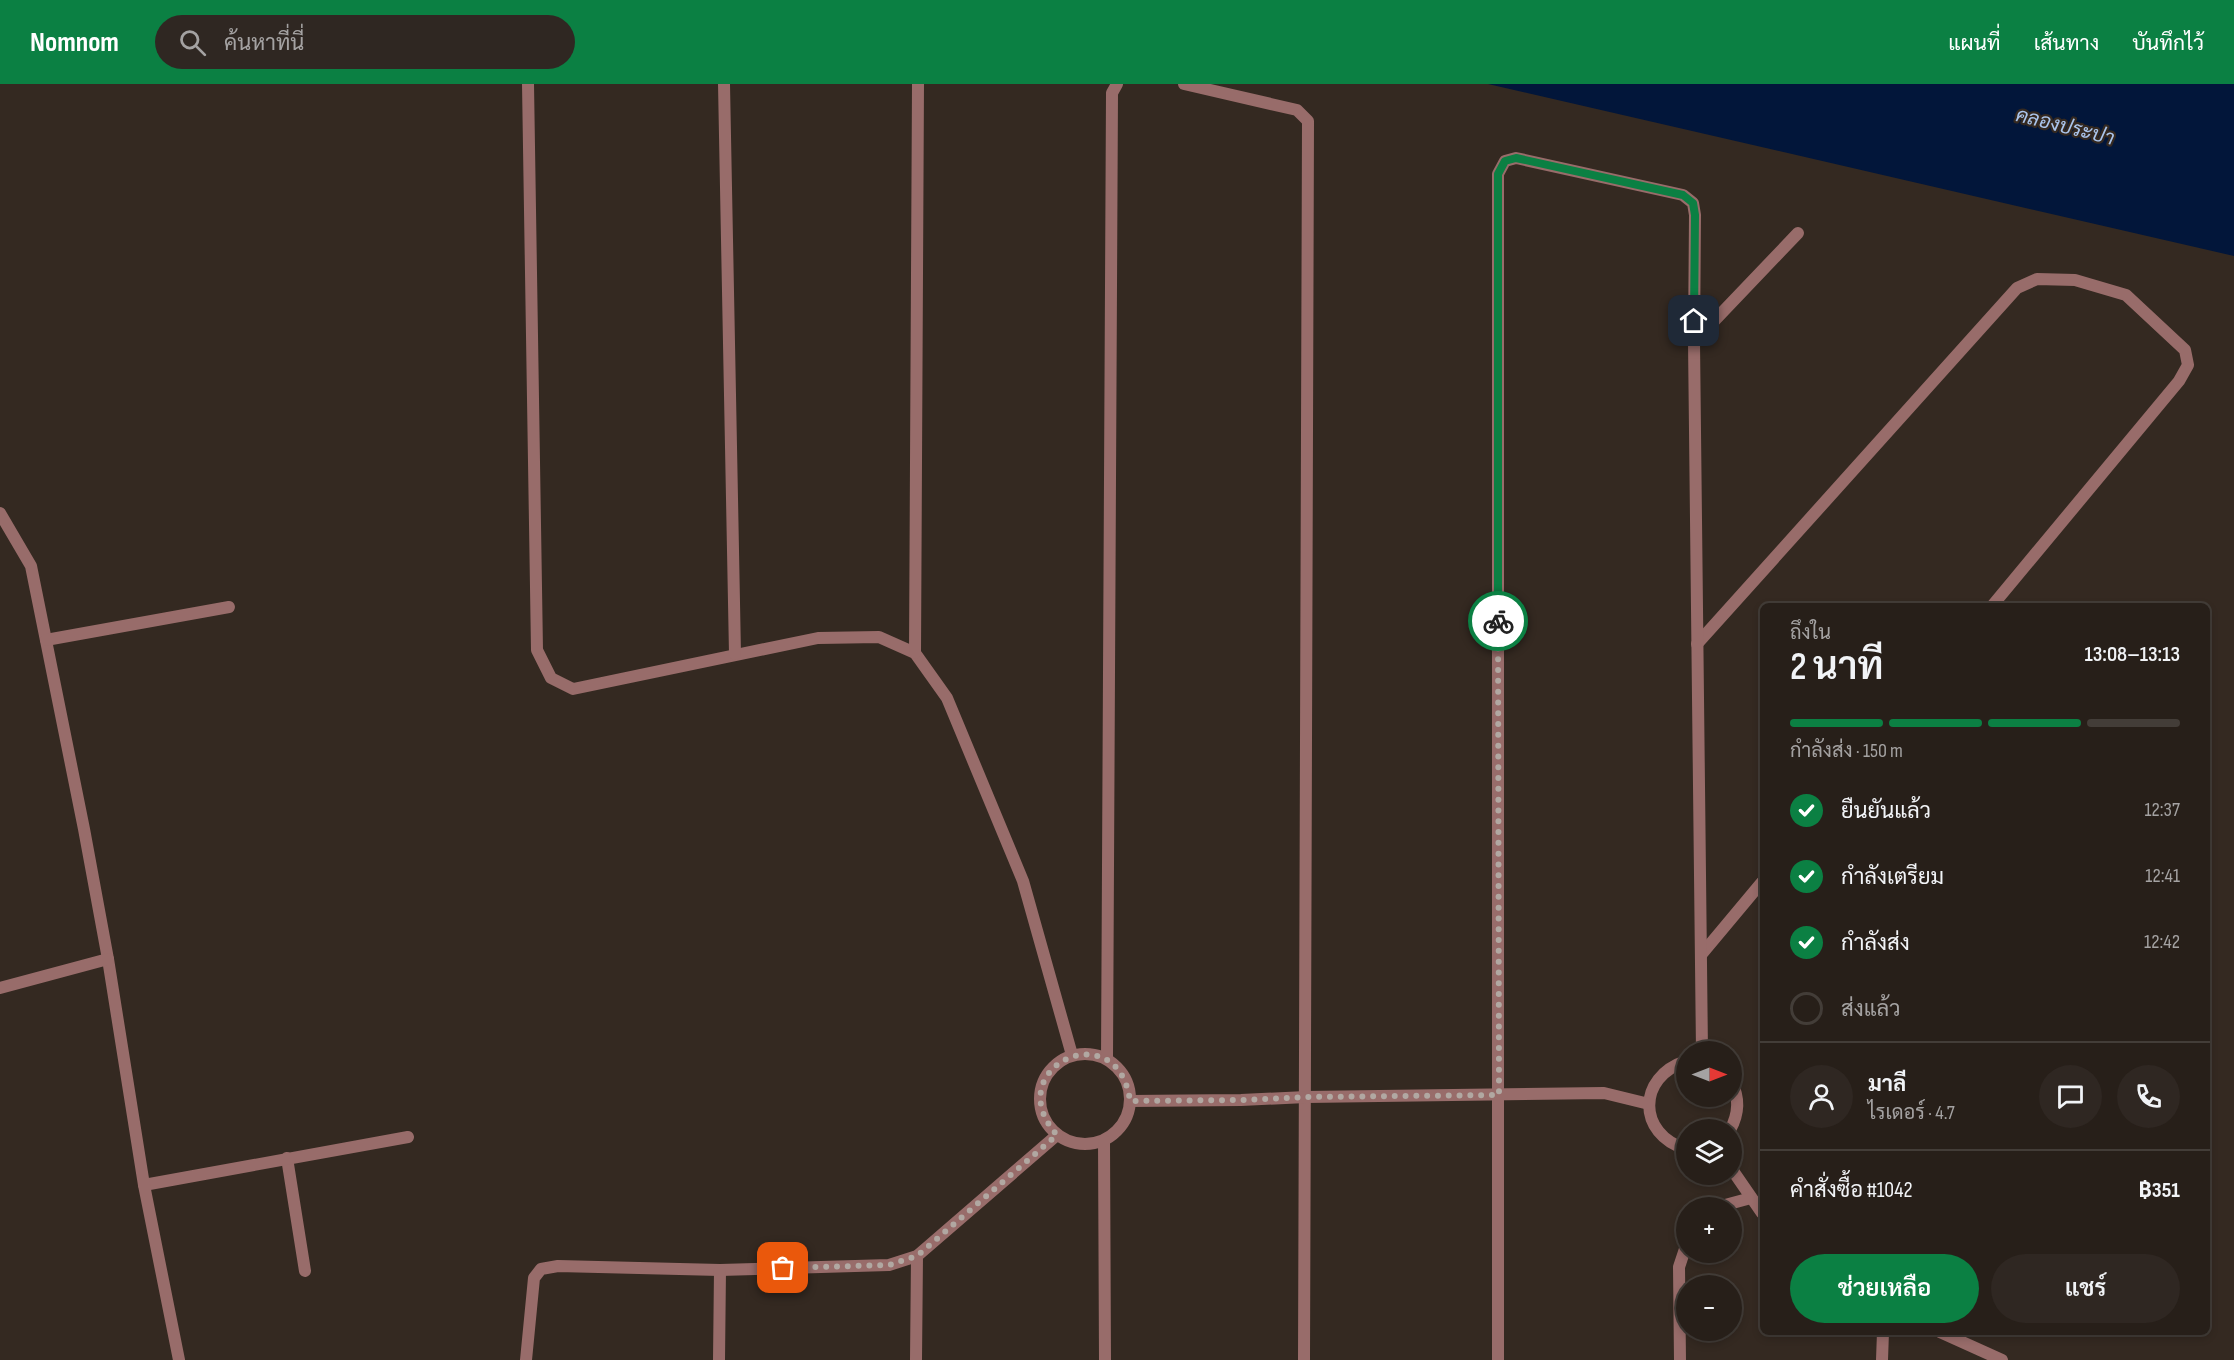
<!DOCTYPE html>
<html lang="th">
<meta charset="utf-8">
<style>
:root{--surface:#271f19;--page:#2f2722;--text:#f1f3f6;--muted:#a4a2a2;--line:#433d38;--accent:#0b8043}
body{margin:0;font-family:"Sofia Sans Condensed",Sarabun,sans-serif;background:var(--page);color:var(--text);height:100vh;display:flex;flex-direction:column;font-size:22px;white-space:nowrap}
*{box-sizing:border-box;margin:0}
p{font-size:20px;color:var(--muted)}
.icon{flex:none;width:33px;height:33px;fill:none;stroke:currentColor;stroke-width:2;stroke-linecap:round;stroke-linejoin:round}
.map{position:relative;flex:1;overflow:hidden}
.drawer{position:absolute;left:1760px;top:519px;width:450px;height:732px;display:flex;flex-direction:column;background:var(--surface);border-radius:9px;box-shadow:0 3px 9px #0003,0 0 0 2px var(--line)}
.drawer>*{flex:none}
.needle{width:39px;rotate:90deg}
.fabs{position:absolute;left:1676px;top:957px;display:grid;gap:12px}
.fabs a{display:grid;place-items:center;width:66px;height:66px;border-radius:50%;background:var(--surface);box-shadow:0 3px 9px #0003,0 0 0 2px var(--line);font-size:30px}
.pin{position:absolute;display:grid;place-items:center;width:51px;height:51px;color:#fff;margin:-26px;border-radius:12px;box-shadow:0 3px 9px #0006}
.courier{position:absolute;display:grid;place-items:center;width:60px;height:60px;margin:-30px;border:4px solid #0b8043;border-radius:50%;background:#fff;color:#222;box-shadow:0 2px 8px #0007}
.head em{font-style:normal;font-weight:600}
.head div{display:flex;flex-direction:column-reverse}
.head{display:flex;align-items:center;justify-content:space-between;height:102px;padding:0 30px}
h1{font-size:39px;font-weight:600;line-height:45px}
.bar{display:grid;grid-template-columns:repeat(4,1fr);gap:9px 6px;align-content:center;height:72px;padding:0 30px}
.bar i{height:8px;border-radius:4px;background:var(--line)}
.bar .active{background:var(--accent)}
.bar p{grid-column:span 4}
.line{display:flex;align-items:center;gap:15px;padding:0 30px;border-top:2px solid var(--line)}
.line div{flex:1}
.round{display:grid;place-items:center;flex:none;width:63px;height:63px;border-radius:32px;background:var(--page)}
ol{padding:0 30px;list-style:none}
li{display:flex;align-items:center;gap:18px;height:66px}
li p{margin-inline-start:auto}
li .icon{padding:6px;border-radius:50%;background:var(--accent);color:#fff;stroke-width:4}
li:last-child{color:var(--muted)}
li i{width:33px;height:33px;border:3px solid var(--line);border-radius:50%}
.cta{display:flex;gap:12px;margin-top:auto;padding:12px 30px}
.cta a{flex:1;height:69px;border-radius:36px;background:var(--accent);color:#fff;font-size:24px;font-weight:600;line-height:69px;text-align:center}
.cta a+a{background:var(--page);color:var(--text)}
header{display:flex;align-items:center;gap:36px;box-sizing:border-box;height:84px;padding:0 30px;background:var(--accent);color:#fff}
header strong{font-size:28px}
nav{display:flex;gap:33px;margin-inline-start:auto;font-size:21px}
.search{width:420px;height:54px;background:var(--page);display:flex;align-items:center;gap:15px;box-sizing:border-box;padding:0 21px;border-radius:33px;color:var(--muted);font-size:22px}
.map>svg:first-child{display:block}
</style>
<header>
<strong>Nomnom</strong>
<div class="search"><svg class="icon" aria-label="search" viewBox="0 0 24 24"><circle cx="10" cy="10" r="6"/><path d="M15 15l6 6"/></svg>ค้นหาที่นี่</div>
<nav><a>แผนที่</a><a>เส้นทาง</a><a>บันทึกไว้</a></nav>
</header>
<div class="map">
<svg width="2234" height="1276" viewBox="0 0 2234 1276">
<rect width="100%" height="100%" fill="#342921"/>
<polygon fill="#02163a" points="1488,0 2234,0 2234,172"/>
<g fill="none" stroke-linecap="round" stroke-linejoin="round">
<g stroke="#986c6a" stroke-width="12">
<polyline points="287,1074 305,1187"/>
<polyline points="144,1101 408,1053"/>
</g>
<g stroke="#986c6a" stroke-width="12">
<polyline points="528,0 537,566 551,594 573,605 818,554 879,553 915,569 947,614 1023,797 1072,971"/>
<polyline points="724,0 735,570"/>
<polyline points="1184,0 1297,26 1308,37 1304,1276"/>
<polyline points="1694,258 1798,149"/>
<polyline points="0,429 31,482 84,745 108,875 144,1101 179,1276"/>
<polyline points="46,556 229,523"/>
<polyline points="1697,560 2017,204 2037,195 2075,196 2126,211 2185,266 2188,281 2179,297 1992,522"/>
<polyline points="915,569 918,0"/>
<polyline points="1701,871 1762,798"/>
<polyline points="0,904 108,875"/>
<circle cx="1085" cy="1015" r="45"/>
<polyline points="1107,975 1112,9 1117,0"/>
<path d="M 1686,977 C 1637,993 1637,1050 1686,1065"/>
<polyline points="1130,1017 1241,1016 1306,1013 1604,1009 1649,1020"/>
<path d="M 1730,1046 C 1739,1030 1740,1014 1731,997"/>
<polyline points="1104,1057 1105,1276"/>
<polyline points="1731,1084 1762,1129"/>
<polyline points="1714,1124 1751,1114"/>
<polyline points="1940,1248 2002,1276"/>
<polyline points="526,1276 534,1194 541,1185 558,1182 720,1186 889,1181 917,1172 1057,1051"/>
<polyline points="719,1276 720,1186"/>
<polyline points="916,1276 917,1172"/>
<polyline points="1498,1276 1498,90 1505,77 1516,74 1683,111 1693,119 1695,131 1694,258 1702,968"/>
<polyline points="1680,1276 1679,1183 1686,1162"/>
<polyline points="1882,1276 1883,1248"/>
</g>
</g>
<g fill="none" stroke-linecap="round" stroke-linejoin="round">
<path stroke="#b1a8a2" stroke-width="6" stroke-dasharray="0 10.8" d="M 783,1184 L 889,1181 L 917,1172 L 1057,1051 C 997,984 1118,927 1130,1017 L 1241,1016 L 1306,1013 L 1499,1011 L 1498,537"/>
<polyline stroke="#0b8043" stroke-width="8" points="1498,537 1498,90 1505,77 1516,74 1683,111 1693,119 1695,131 1694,237"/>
</g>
<g text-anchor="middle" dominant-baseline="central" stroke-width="4.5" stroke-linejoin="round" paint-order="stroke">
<g font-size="20" font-style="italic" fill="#abc5ec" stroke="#342921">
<text transform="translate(2065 43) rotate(14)">คลองประปา</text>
</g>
</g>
</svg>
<div class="fabs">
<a><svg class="needle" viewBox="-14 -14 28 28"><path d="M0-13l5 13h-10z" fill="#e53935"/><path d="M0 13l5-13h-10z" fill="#a4a2a2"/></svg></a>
<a><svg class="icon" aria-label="layers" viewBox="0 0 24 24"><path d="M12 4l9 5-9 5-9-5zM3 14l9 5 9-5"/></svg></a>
<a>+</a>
<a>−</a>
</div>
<div class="pin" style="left:783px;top:1184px;background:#ea580c"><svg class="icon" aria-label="bag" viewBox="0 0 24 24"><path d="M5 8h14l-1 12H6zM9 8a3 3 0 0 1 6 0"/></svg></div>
<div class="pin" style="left:1694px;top:237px;background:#1f2937"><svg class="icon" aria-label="home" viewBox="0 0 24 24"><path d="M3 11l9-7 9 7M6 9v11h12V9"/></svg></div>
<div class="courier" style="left:1498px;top:537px"><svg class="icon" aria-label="bike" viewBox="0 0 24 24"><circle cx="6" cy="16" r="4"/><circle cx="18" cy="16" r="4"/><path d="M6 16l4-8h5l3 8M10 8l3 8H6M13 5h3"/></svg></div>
<section class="drawer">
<div class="head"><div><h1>2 นาที</h1><p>ถึงใน</p></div><em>13:08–13:13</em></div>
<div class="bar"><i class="active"></i><i class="active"></i><i class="active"></i><i></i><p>กำลังส่ง · 150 m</p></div>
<ol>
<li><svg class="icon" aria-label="check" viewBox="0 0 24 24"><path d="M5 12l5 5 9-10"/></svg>ยืนยันแล้ว<p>12:37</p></li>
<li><svg class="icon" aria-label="check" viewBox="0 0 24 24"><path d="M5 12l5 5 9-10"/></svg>กำลังเตรียม<p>12:41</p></li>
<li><svg class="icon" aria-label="check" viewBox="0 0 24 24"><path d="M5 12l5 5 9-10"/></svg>กำลังส่ง<p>12:42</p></li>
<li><i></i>ส่งแล้ว</li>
</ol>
<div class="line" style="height:108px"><a class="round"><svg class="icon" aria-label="person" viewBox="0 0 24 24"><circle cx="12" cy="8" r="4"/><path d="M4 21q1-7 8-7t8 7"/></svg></a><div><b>มาลี</b><p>ไรเดอร์ · 4.7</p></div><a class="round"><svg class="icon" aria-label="chat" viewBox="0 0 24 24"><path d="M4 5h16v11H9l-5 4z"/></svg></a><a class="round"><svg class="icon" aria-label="phone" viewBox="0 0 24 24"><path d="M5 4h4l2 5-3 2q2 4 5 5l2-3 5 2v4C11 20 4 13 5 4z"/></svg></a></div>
<div class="line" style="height:78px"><div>คำสั่งซื้อ #1042</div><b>฿351</b></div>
<div class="cta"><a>ช่วยเหลือ</a><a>แชร์</a></div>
</section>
</div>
